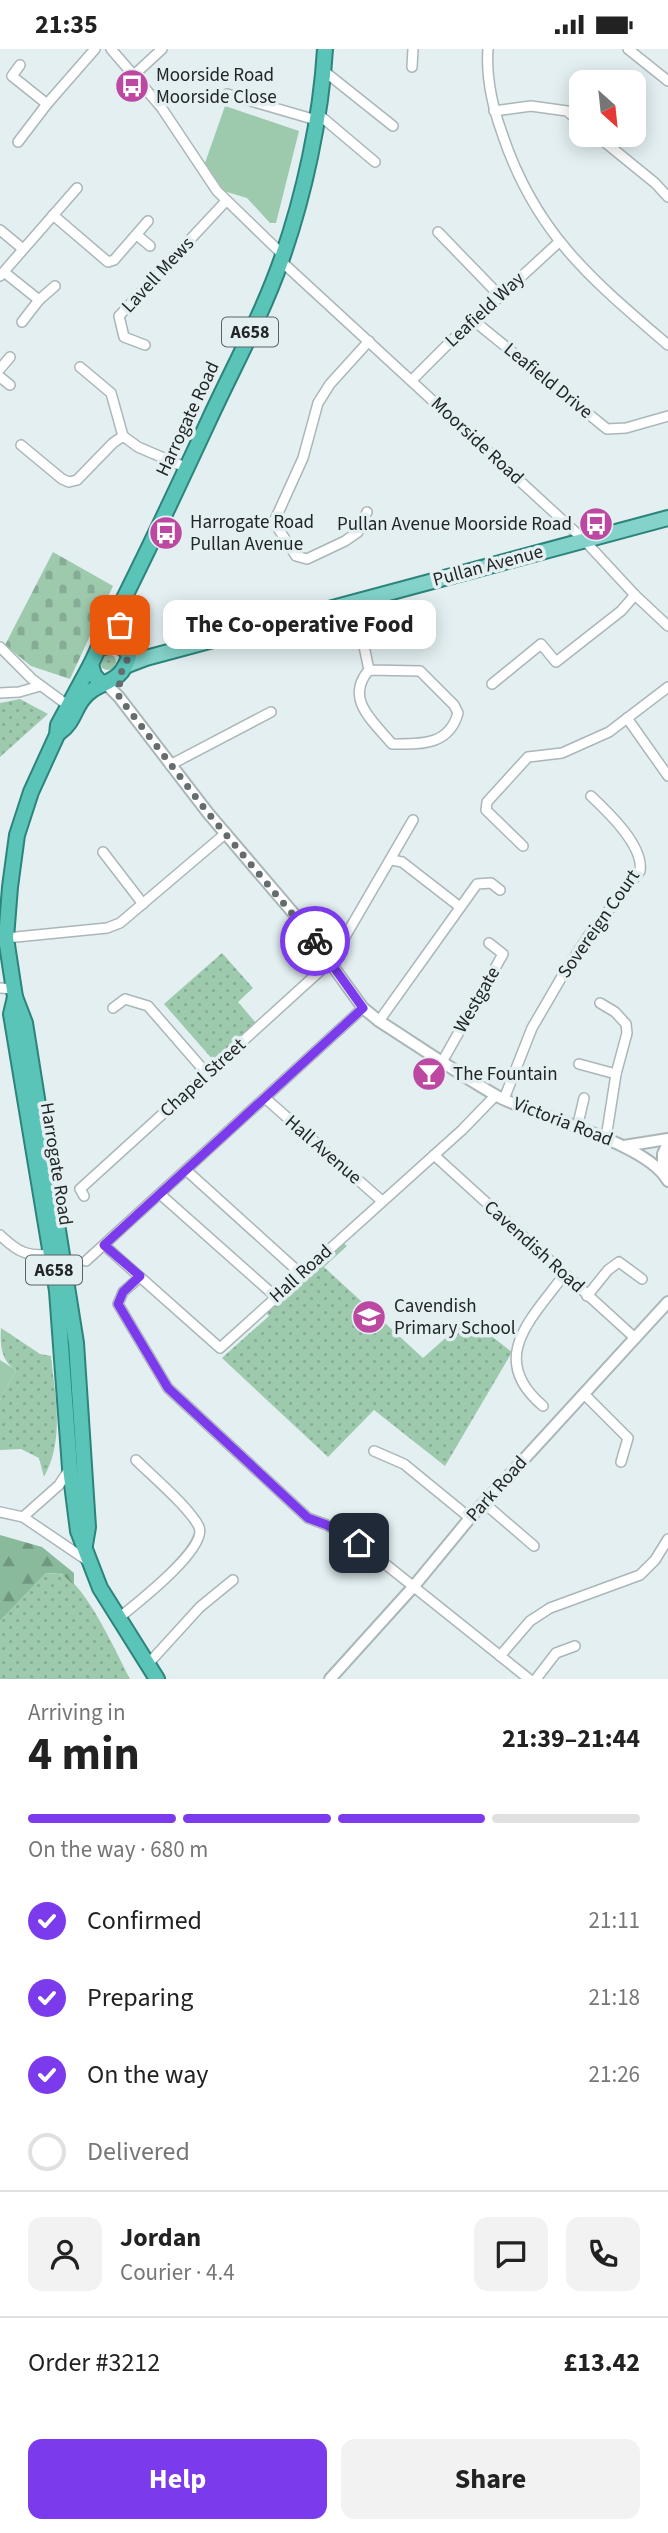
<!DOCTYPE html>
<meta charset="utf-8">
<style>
:root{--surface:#fff;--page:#f2f2f2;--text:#222;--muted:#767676;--line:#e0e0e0;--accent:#7c3aed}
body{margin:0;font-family:"Source Sans 3",sans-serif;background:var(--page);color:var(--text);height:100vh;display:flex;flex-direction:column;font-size:26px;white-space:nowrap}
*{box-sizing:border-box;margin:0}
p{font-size:23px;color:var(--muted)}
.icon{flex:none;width:38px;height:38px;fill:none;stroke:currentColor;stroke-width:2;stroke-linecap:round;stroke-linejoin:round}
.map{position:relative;height:1630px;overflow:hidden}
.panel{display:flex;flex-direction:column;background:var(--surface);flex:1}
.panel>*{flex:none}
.needle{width:46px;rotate:153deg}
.fabs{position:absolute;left:569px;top:21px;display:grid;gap:14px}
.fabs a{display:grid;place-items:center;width:77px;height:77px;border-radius:14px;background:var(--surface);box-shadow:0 4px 18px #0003;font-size:35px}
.pin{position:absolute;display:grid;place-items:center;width:60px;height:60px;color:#fff;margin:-30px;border-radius:14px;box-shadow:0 4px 10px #0006}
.courier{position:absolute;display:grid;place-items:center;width:70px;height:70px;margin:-35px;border:5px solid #7c3aed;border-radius:50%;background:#fff;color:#222;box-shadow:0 2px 9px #0007}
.bubble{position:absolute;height:49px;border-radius:14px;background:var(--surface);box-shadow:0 4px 18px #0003;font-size:23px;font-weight:700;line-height:49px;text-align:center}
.summary em{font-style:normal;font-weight:700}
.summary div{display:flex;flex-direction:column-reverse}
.summary{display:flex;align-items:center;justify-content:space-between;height:119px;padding:0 28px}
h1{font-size:46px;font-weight:700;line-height:52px}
.bar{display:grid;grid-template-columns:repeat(4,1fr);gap:10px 7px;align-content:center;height:84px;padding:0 28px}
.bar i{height:9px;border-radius:5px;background:var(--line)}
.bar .active{background:var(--accent)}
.bar p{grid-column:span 4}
.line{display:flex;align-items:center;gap:18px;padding:0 28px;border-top:2px solid var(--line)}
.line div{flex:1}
.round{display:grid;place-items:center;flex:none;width:74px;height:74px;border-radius:14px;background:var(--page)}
ol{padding:0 28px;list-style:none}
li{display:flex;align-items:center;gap:21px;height:77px}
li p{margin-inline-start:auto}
li .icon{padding:7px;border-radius:50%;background:var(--accent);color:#fff;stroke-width:4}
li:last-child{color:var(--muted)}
li i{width:38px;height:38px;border:4px solid var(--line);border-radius:50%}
.cta{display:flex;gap:14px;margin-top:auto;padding:14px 28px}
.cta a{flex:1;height:80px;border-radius:14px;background:var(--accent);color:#fff;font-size:28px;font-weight:700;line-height:80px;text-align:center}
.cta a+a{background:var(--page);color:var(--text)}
.status{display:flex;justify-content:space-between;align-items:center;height:49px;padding:0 35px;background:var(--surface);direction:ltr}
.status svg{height:19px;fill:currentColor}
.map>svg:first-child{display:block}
</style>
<div class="status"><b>21:35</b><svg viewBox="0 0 49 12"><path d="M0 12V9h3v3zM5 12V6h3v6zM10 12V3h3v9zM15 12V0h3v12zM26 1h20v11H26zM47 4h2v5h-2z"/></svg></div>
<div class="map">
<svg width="668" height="1630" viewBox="0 0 668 1630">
<defs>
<pattern id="grass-dots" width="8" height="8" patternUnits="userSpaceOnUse" patternTransform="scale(1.75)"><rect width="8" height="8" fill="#9dc9ad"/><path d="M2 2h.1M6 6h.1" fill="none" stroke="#87ac95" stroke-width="1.8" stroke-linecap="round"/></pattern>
<pattern id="forest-firs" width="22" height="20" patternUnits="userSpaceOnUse" patternTransform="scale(1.75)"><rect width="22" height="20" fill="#8aba9c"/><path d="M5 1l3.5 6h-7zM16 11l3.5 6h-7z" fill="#70977f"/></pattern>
<pattern id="cemetery-stones" width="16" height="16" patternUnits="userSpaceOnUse" patternTransform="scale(1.75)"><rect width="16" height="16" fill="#9dc9ad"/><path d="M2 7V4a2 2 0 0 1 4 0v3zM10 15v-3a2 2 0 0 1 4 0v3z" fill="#87ac95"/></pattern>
</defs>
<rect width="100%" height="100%" fill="#e3eff1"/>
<g fill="url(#grass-dots)">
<circle cx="108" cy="613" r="8"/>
<polygon points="20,650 48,665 0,708 0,654"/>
<polygon points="222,904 253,939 238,953 256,974 214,1012 164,955"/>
<polygon points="343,1194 347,1197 324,1218 423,1309 468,1269 512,1303 445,1417 374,1361 328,1408 222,1309 269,1267 266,1263"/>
<path d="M 1,1279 L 40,1305 L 51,1307 C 55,1348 65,1390 44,1428 L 39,1409 L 21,1400 L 0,1401 L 0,1351 L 16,1321 C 1,1312 0,1296 1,1279 Z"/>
<path d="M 46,1524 C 51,1525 58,1524 63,1526 C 87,1538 117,1605 130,1630 L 0,1630 L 0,1572 Z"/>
</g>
<polygon fill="url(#forest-firs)" points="0,1486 42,1498 74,1524 74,1536 62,1525 46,1524 0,1572"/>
<polygon fill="url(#cemetery-stones)" points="53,503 113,537 70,630 31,617 5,596"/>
<g fill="#9dc9ad">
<polygon points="225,57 299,82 276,174 270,174 247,149 224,142 205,114"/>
<polygon points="0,1311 16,1321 0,1351"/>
</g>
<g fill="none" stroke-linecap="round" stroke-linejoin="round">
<g stroke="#abb6b8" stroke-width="12">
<g id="minor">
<polyline points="111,0 161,58 217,142 283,206"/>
<path d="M 488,0 C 486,27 493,59 502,84 C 535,184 591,230 668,296"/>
<polyline points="628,0 668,32"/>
<polyline points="20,16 12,27 47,55"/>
<polyline points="412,18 413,0"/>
<polyline points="324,22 393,77"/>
<polyline points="135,25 162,0"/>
<polyline points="227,45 316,71"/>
<polyline points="494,62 531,57 567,62 581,74"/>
<polyline points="317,64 375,113"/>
<polyline points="596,86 655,134 668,148"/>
<polyline points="18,93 47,55 95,0"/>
<polyline points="53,166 108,213 114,211 148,172"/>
<polyline points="0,181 23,200"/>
<polyline points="438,183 500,247"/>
<polyline points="137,186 150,197"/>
<polyline points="281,212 584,491 635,546 668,577"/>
<polyline points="4,223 39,251 55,237"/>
<polyline points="0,227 77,139"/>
<polyline points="473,271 607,380 626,379 668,367"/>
<polyline points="22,273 39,251"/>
<polyline points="145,296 124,288 119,267 226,152"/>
<polyline points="0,320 10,308"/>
<polyline points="0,328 10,336"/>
<polyline points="412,331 448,295 559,193"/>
<polyline points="123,387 138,398 187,419"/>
<polyline points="21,396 62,430 69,433 77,431 113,394 123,387 111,344 80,318"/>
<polyline points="367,463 358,483 345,492 307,510 296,507 274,473 303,409 318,354 330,335 369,292"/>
<path d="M 355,554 L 369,621 C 344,650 373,672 392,695 C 420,695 449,697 458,664 L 454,656 L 420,622 L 369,621"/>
<polyline points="0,598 32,630 70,658"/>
<polyline points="492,635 541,595 556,613 621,562 635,546"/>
<polyline points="0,644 19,643 40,637"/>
<polyline points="627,669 668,727"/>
<polyline points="170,716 271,663"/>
<polyline points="523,797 486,761 487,753 528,708 562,704 609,683 668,638"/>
<polyline points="103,803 143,855"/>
<polyline points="392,811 402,813 460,858"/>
<polyline points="6,889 107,879 120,874 226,784"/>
<polyline points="0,939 15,940"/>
<polyline points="600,954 615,963 626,975 627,984 616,1025 606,1089"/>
<polyline points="113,959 125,950 148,957 208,1026"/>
<polyline points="379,972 477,835 491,834 500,841"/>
<polyline points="442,1013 503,905 489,894"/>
<polyline points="579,1015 616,1025"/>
<polyline points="265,1049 382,1152"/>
<path d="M 504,1050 L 532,979 L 564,924 L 589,886 L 640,822 C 644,797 608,763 591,747"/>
<polyline points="577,1079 584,1049"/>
<polyline points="434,1106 635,1289"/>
<polyline points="186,1121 301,1225"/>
<polyline points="160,1145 276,1248"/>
<polyline points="84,1147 80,1140 331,912 413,771"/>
<path d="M 0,1186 C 18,1203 27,1208 51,1205"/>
<polyline points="104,1196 220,1299 462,1081 496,1046"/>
<polyline points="86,1212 363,959"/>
<polyline points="140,1228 123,1243 118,1255 168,1339 308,1469 327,1476 359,1494 529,1630"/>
<polyline points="587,1247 608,1221 619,1213 642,1230"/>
<polyline points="584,1345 628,1389 621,1413"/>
<path d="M 543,1357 C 487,1310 531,1270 564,1226"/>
<polyline points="374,1402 404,1415 470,1469"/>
<polyline points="484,1454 534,1497"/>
<polyline points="0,1463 23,1468 88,1512"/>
<polyline points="23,1468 59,1436 70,1419"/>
<path d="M 120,1568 C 136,1555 208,1499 199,1478 C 190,1459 152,1427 136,1411"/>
<polyline points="500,1607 530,1572 550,1559 640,1526 655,1511 668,1490"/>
<polyline points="148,1615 200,1558 233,1531"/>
<polyline points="536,1630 556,1604 575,1597"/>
</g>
</g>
<g stroke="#abb6b8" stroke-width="14">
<g id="tertiary">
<path d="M 106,635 L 119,648 L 208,764 L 300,872 L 363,959 L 379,972 C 418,997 457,1024 497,1047 C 539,1069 647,1093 668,1132"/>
<polyline points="624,1097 668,1090"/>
<polyline points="663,1122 663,1105 668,1094"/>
<polyline points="330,1630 414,1537 470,1469 668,1253"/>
</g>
</g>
<g stroke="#2c847a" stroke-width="18">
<polyline id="primary" points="125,617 146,609 668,469"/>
</g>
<g stroke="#2c847a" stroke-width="18">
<g id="trunk">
<polyline points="123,561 119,576 123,599"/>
<path d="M 98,600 C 138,525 173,448 209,371 C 233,319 262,266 281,212 C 304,147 321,69 325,0"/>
<path d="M 60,683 C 72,675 74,662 82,651 C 97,630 121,638 129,607 C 123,593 111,595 98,600 L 91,615 L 94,626 L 102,635"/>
<polyline points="15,948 11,965 57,1242 70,1419 78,1482 100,1539 157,1630"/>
<polyline points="85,1496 88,1478 76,1294 25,974 15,948 6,889 10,838 17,786 31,743 57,686 58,676 91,615"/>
</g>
</g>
<use href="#minor" stroke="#fff" stroke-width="9"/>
<use href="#tertiary" stroke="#fff" stroke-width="10"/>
<use href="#primary" stroke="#83d3ca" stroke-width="14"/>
<use href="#trunk" stroke="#5ac4b8" stroke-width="14"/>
</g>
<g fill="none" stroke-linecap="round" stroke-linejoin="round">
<polyline stroke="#666c6e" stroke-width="7" stroke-dasharray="0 12.6" points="120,576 123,599 129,607 120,626 119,648 208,764 315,892"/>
<polyline stroke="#7c3aed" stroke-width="9" points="315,892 363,959 104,1196 140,1227 123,1243 118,1255 168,1339 308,1469 327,1476 359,1494"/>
</g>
<defs>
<g id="bus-disc" transform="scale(1.75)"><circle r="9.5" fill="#bc48a1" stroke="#e3eff1"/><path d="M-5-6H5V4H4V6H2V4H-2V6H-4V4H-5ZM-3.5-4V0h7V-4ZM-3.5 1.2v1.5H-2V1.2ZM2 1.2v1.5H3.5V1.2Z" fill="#fff"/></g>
<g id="bar-disc" transform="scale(1.75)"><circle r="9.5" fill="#bc48a1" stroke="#e3eff1"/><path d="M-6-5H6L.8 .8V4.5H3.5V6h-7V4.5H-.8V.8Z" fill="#fff"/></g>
<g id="school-disc" transform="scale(1.75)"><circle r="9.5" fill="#bc48a1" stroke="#e3eff1"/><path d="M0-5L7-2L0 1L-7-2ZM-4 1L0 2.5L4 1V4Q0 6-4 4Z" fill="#fff"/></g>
</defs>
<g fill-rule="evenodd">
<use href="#bus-disc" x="132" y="37"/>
<use href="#bus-disc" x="596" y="475"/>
<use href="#bus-disc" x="166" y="484"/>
<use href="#bar-disc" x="429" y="1025"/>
<use href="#school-disc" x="369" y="1268"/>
</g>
<g text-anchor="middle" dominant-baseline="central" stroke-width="7" stroke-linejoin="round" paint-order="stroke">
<g fill="#e3eff1" stroke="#5c6264" stroke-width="2">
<rect x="222" y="268.5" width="56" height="29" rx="5"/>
<rect x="26" y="1206.5" width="56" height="29" rx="5"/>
</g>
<g font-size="18" font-weight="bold" fill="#222627">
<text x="250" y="283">A658</text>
<text x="54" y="1221">A658</text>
</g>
<g font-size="19" fill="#222627" stroke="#e3eff1" text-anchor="start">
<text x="156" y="26">Moorside Road<tspan x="156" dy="22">Moorside Close</tspan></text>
<text x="190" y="473">Harrogate Road<tspan x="190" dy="22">Pullan Avenue</tspan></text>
<text x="572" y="475" text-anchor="end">Pullan Avenue Moorside Road</text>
<text x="453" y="1025">The Fountain</text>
<text x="394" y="1257">Cavendish<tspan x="394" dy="22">Primary School</tspan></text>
</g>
<g font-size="19" fill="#222627" stroke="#e3eff1">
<text transform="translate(158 226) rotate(-47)">Lavell Mews</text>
<text transform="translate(485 261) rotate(-43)">Leafield Way</text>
<text transform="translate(548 332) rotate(39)">Leafield Drive</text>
<text transform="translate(188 370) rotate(-65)">Harrogate Road</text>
<text transform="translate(477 392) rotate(43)">Moorside Road</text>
<text transform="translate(488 517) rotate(-15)">Pullan Avenue</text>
<text transform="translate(599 875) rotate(-55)">Sovereign Court</text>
<text transform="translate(477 951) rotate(-60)">Westgate</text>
<text transform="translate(203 1029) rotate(-42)">Chapel Street</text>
<text transform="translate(563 1073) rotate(21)">Victoria Road</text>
<text transform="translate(323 1101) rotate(41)">Hall Avenue</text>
<text transform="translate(56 1115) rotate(81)">Harrogate Road</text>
<text transform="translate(534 1198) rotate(42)">Cavendish Road</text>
<text transform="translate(301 1225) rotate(-42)">Hall Road</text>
<text transform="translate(497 1440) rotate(-48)">Park Road</text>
</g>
</g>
</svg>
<div class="fabs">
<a><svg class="needle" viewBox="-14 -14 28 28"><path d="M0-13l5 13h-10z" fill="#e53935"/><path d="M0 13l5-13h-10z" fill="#767676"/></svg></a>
</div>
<div class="pin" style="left:120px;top:576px;background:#ea580c"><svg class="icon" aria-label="bag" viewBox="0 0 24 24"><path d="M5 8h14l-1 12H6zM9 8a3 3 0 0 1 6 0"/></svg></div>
<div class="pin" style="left:359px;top:1494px;background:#1f2937"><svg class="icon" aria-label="home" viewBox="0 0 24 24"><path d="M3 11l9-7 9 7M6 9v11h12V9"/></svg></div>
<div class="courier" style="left:315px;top:892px"><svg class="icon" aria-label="bike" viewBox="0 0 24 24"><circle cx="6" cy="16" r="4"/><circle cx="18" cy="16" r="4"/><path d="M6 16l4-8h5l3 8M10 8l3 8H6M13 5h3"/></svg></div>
<div class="bubble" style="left:163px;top:551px;width:273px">The Co-operative Food</div>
</div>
<section class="panel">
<div class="summary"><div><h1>4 min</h1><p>Arriving in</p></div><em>21:39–21:44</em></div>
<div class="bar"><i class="active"></i><i class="active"></i><i class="active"></i><i></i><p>On the way · 680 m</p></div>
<ol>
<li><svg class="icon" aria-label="check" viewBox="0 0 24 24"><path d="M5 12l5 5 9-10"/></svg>Confirmed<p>21:11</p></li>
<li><svg class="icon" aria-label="check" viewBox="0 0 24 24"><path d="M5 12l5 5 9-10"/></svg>Preparing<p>21:18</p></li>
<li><svg class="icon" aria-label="check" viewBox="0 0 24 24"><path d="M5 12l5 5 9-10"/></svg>On the way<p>21:26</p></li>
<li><i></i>Delivered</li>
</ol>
<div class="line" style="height:126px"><a class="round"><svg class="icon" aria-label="person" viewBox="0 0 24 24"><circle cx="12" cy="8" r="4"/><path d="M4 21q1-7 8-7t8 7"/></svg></a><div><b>Jordan</b><p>Courier · 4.4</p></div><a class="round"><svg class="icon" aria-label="chat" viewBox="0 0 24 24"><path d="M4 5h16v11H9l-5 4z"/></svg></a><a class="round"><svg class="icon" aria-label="phone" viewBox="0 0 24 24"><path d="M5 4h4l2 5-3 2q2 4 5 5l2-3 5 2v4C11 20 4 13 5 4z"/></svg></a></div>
<div class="line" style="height:91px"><div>Order #3212</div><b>£13.42</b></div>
<div class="cta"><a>Help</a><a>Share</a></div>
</section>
